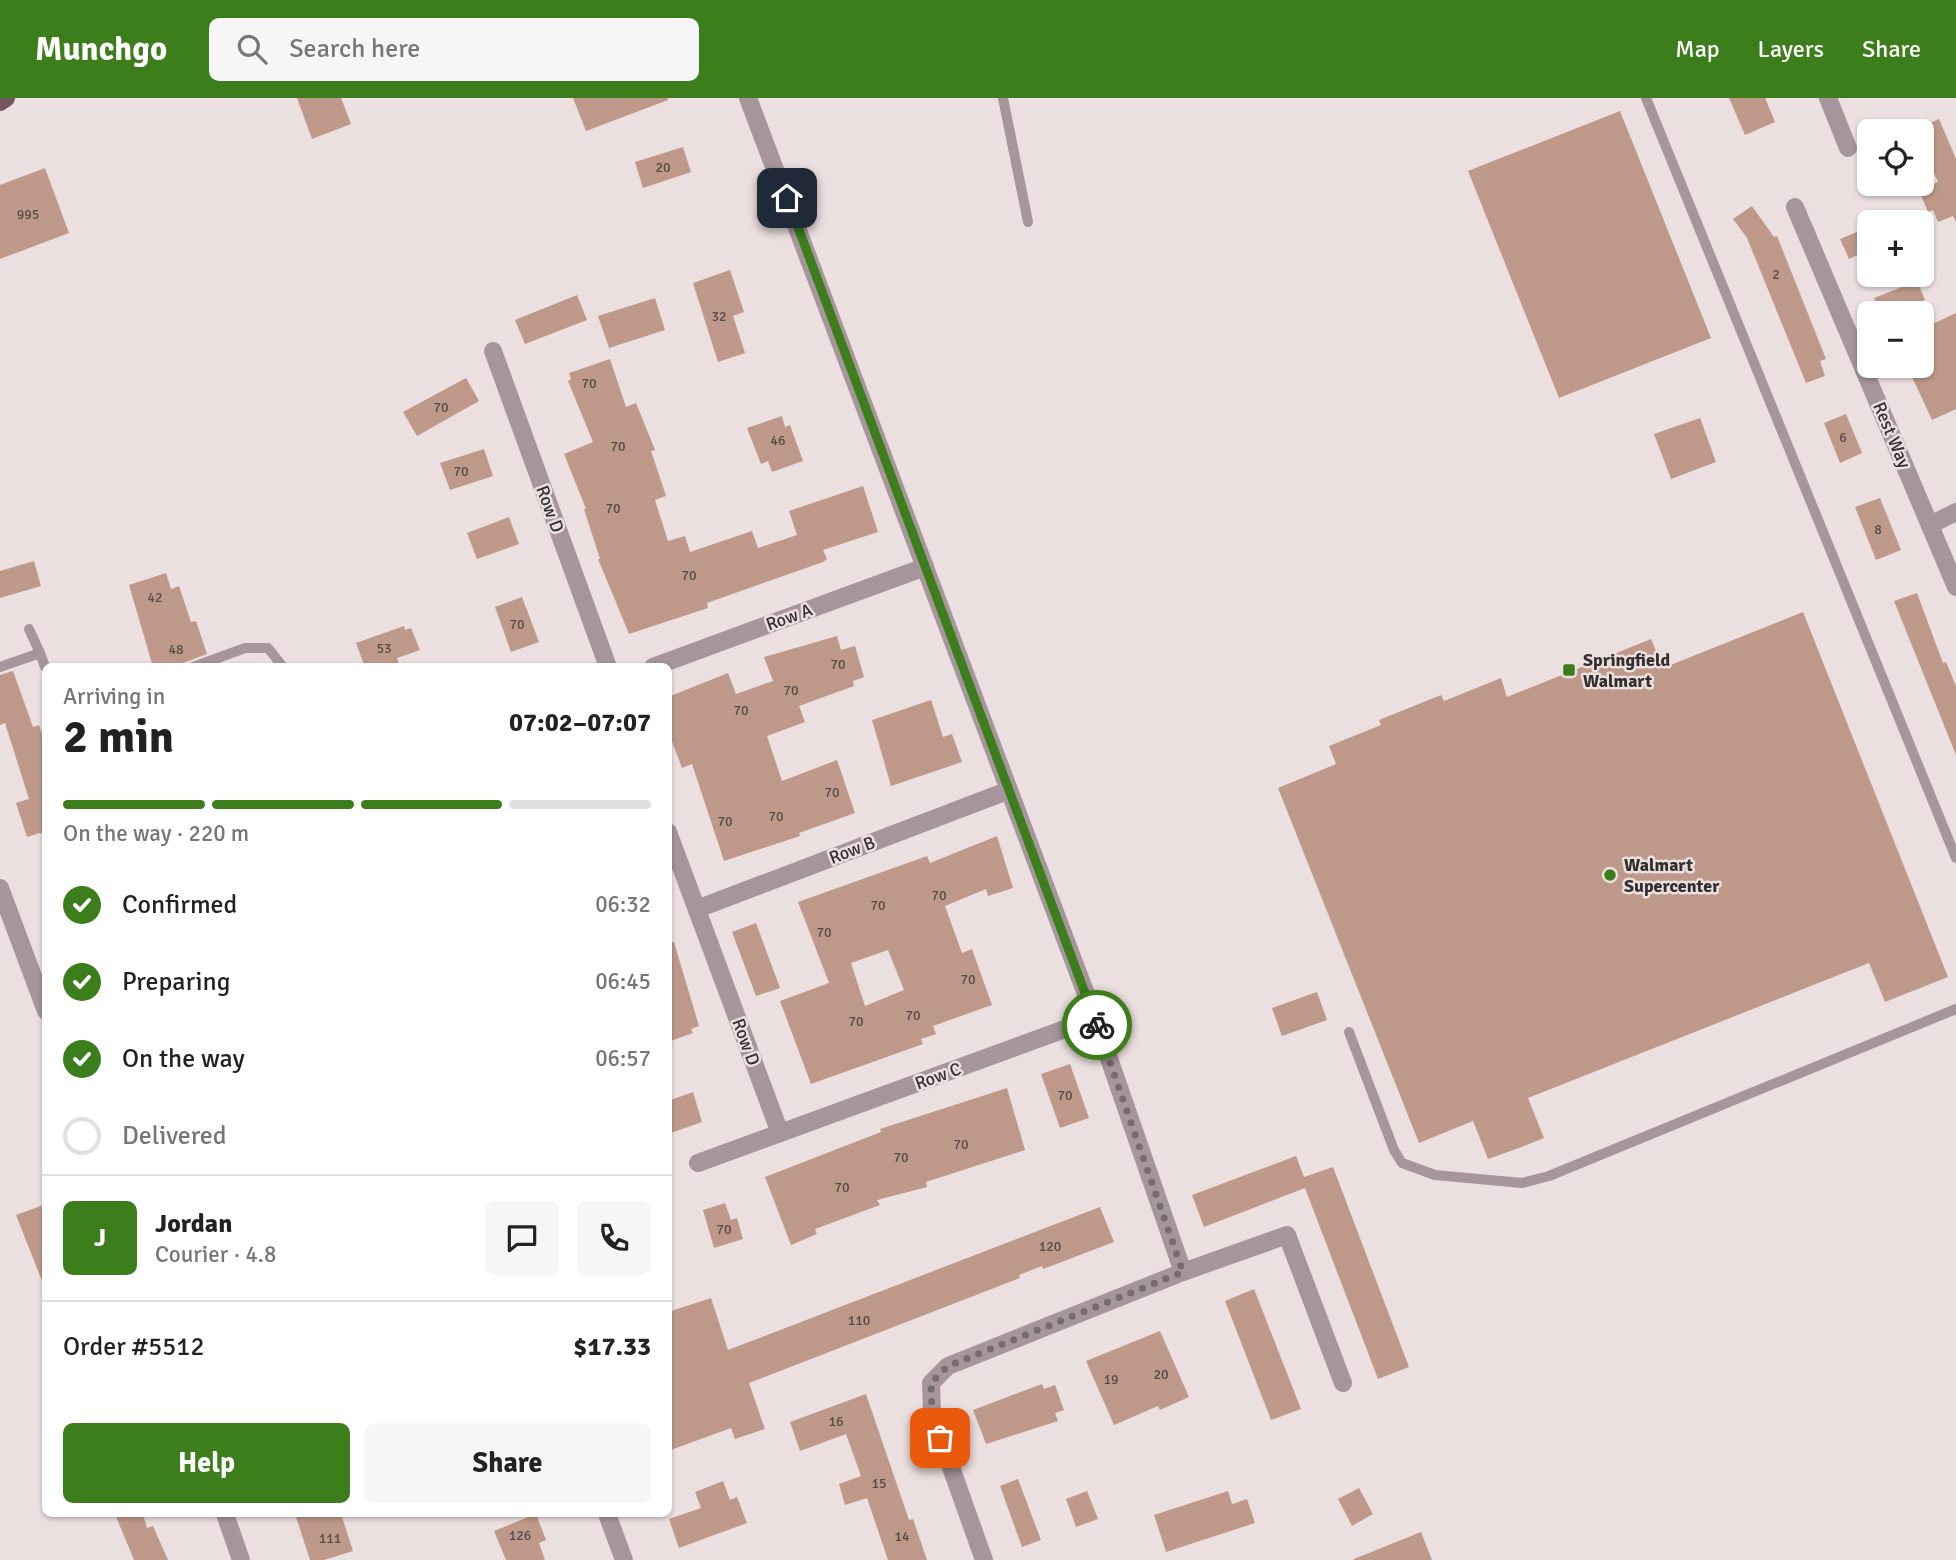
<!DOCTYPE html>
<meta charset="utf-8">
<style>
:root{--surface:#fff;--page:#f6f6f6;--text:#222;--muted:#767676;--line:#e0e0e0;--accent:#3c7d1c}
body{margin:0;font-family:Signika,sans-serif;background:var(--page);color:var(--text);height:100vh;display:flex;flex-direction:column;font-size:26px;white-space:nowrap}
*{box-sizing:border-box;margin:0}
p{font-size:23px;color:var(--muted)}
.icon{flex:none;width:38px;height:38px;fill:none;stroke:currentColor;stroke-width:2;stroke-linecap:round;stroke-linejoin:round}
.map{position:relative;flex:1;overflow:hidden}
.drawer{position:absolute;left:42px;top:565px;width:630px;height:854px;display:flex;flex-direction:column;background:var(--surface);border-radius:10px;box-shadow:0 2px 5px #0004}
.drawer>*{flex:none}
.controls{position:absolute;left:1857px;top:21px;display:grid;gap:14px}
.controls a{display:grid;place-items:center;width:77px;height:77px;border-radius:10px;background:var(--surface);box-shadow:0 2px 5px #0004;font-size:35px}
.pin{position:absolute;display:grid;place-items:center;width:60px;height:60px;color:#fff;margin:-30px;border-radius:14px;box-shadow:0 4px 10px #0006}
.courier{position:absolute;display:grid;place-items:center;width:70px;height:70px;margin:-35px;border:5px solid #3c7d1c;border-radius:50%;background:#fff;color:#222;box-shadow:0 2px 9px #0007}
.head em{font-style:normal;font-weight:700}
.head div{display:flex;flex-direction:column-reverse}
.head{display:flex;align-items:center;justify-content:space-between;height:119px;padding:0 21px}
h1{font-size:46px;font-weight:700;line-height:52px}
.bar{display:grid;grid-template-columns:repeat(4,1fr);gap:10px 7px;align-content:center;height:84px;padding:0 21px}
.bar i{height:9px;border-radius:5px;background:var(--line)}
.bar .on{background:var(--accent)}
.bar p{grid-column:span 4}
.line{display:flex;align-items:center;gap:18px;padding:0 21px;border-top:2px solid var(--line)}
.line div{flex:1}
.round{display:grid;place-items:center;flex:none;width:74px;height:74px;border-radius:10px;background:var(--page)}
ol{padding:0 21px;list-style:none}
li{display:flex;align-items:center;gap:21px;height:77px}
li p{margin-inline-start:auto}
li .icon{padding:7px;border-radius:50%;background:var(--accent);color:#fff;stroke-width:4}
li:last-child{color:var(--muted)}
li i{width:38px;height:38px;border:4px solid var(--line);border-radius:50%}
.button{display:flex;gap:14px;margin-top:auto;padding:14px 21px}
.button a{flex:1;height:80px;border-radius:10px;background:var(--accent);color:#fff;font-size:28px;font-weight:700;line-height:80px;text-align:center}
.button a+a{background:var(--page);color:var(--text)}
header{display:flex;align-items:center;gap:42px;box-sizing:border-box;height:98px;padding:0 35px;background:var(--accent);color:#fff}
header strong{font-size:33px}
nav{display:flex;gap:38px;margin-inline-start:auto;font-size:24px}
.search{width:490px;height:63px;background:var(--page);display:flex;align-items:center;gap:18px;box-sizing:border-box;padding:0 24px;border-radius:10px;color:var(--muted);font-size:26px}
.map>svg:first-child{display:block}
</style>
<header>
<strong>Munchgo</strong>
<div class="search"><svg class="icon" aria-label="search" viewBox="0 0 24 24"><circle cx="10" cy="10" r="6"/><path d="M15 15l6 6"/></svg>Search here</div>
<nav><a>Map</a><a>Layers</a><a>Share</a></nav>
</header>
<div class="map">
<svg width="1956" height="1462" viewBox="0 0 1956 1462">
<rect width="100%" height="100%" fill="#ecdfdf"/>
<g fill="#be998a" fill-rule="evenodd">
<polygon points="297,0 341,0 351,26 312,41"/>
<polygon points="573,0 668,0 668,2 586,33"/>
<polygon points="1729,0 1765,0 1775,24 1745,37"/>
<polygon points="1620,13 1711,240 1559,300 1468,73"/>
<polygon points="1939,21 1956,61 1956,124 1953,118 1938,124 1933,112 1928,114 1919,92 1938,84 1922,48 1922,33 1915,32"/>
<polygon points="683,49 691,74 643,90 635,64"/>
<polygon points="45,70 69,135 0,161 0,87"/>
<polygon points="1752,108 1774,139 1777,138 1826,261 1820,263 1825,278 1806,285 1747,140 1733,121"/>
<polygon points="1869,129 1869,152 1849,161 1840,141"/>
<polygon points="730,172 744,214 733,218 745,255 718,264 693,185"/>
<polygon points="1917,183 1925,202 1892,215 1881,215 1874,200"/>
<polygon points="577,197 587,222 525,246 515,222"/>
<polygon points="655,200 665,232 609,250 598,218"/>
<polygon points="1956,215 1956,311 1932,322 1907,268 1922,268 1922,231"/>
<polygon points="610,261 626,309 636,305 655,352 651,353 666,398 655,402 668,443 685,438 690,454 752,433 758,450 797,437 789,413 863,388 878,434 823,452 827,461 823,464 707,505 708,510 629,536 598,461 600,461 584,411 586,411 564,356 593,344 568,283 571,281 569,275"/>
<polygon points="466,280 479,303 417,338 403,314"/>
<polygon points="1846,316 1862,355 1840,365 1824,325"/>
<polygon points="782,318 785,329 790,327 803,363 772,374 768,363 761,366 747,330"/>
<polygon points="1700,320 1716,364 1671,381 1654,336"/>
<polygon points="484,351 493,378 450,392 440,365"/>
<polygon points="1880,400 1901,452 1876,462 1855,409"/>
<polygon points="509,419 519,446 477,461 467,435"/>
<polygon points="34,463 41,488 0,500 0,473"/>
<polygon points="166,475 171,491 179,488 191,524 196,523 207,556 172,569 153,569 129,487"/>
<polygon points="1917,495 1943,565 1946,564 1956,588 1956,657 1894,503"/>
<polygon points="522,499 539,544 511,554 495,509"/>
<polygon points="1803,514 1948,879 1885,904 1869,865 1528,1000 1544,1040 1519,1050 1488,1061 1473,1023 1419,1045 1278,690 1336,666 1329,648 1381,627 1379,622 1441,597 1444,603 1501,580 1507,599 1651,541 1663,570"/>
<polygon points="404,528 405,532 411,530 420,552 397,560 400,569 365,569 356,545"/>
<polygon points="837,538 841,552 855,548 864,579 853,583 854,588 799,608 805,624 767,638 782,683 837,662 855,715 799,735 800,738 724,763 692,666 682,670 668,633 668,599 728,575 736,596 773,583 764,559"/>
<polygon points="13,573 33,629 39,627 46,648 46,738 40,735 27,739 16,705 29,701 5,625 0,627 0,577"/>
<polygon points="931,602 943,639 952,636 962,664 891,688 872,622"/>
<path d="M 997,738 L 1013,790 L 988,798 L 986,791 L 945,808 L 962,855 L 972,851 L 992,907 L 933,928 L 936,936 L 921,941 L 923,946 L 811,986 L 780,903 L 829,885 L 798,804 L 927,758 L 930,765 ZM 888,852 L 904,892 L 865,908 L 851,865 Z"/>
<polygon points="756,825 780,890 756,898 732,834"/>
<polygon points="674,844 699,928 691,931 693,935 668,944 668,845"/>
<polygon points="1317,894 1327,922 1282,938 1272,910"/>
<polygon points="1070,966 1089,1020 1060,1030 1041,976"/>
<polygon points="1007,990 1025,1052 926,1084 927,1089 877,1102 880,1107 815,1131 817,1136 791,1147 765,1079 881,1034 880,1031"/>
<polygon points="693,994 702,1024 668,1036 668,1003"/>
<polygon points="1296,1058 1304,1079 1333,1069 1409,1269 1378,1281 1305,1090 1204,1129 1192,1097"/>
<polygon points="725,1105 731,1122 737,1120 743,1141 714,1150 703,1112"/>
<polygon points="46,1106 46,1188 44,1188 16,1117"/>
<polygon points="1100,1109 1114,1144 1043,1171 1042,1168 1019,1177 1020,1180 749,1285 765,1331 735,1341 731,1330 668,1353 668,1214 711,1200 728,1252"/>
<polygon points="1254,1191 1301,1311 1271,1322 1225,1203"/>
<polygon points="1160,1233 1189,1299 1160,1312 1158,1308 1114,1327 1086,1263"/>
<polygon points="1042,1286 1044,1291 1055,1287 1064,1312 1055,1315 1058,1323 986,1346 973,1312"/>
<polygon points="866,1296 909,1422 913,1421 927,1462 888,1462 867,1400 845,1407 839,1386 861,1378 846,1336 800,1353 790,1324"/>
<polygon points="1018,1381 1041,1442 1022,1449 1000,1388"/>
<polygon points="723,1383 730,1402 737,1399 747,1425 679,1450 669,1421 701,1410 695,1394"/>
<polygon points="1359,1390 1373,1416 1352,1428 1338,1401"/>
<polygon points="1087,1393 1098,1421 1076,1429 1066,1401"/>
<polygon points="1228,1393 1232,1406 1247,1401 1255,1425 1166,1454 1154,1417"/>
<polygon points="115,1416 143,1416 147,1430 153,1428 168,1462 134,1462"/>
<polygon points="295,1416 341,1416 353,1453 324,1462 310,1462"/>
<polygon points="536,1416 546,1442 539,1445 545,1462 506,1462 494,1433"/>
<polygon points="1421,1434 1432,1462 1354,1462 1354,1461"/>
</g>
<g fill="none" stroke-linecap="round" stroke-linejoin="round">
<g stroke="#a6959a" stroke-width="10">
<polyline points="1003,0 1028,124"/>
<polyline points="1646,0 1956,760"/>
<polyline points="29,531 40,555"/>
<polyline points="0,569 40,555 45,569"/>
<polyline points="193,569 245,550 268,550 283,569"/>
<polyline points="1349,934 1394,1052 1402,1065 1435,1077 1522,1085 1549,1078 1956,911"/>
</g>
<g stroke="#a6959a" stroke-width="18">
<polyline points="748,0 1095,920 1183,1174"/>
<polyline points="1828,0 1848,50"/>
<polyline points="1795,109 1956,489"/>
<polyline points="493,253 608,569"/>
<polyline points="1930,427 1956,414"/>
<polyline points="653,569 925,469"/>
<polyline points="668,734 780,1035"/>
<polyline points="697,811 1007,693"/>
<polyline points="698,1065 1095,920"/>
<polyline points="607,1416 624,1462"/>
<polyline points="984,1462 932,1316 931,1285 948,1268 1183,1174 1287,1137 1343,1285"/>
</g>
<g stroke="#a6959a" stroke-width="18">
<polyline points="0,790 46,913"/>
<polyline points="225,1416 241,1462"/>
</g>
<polyline stroke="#73555f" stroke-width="18" points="0,4 6,0"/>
</g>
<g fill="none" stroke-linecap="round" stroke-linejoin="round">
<polyline stroke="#746d6d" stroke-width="7" stroke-dasharray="0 12.6" points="940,1340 932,1316 931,1285 948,1268 1183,1174 1097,927"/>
<polyline stroke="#3c7d1c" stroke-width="9" points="787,100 1097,927"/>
</g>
<g fill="#3c7d1c" stroke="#ecdfdf" stroke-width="2.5">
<rect x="1562" y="565" width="14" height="14" rx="3.5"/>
<circle cx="1610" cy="777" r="7"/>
</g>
<g text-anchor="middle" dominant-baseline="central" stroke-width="5" stroke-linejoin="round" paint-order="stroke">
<g font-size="14" fill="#564a46">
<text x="663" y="69">20</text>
<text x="28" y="116">995</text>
<text x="1776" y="176">2</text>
<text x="719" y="218">32</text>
<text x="589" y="285">70</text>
<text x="441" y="309">70</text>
<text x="1843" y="339">6</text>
<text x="778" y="342">46</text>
<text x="618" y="348">70</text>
<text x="461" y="373">70</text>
<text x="613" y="410">70</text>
<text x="1878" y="431">8</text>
<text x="689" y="477">70</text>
<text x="155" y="499">42</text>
<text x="517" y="526">70</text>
<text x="384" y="550">53</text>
<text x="176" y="551">48</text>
<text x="838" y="566">70</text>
<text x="791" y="592">70</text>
<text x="741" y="612">70</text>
<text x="832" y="694">70</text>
<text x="776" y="718">70</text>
<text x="725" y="723">70</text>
<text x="939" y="797">70</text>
<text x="878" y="807">70</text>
<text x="824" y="834">70</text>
<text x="968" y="881">70</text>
<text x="913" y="917">70</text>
<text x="856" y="923">70</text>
<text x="1065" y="997">70</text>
<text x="961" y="1046">70</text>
<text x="901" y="1059">70</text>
<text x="842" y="1089">70</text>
<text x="724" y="1131">70</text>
<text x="1050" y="1148">120</text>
<text x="859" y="1222">110</text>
<text x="1161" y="1276">20</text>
<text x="1111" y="1281">19</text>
<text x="836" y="1323">16</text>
<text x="879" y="1385">15</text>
<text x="520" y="1437">126</text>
<text x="902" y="1438">14</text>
<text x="330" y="1440">111</text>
</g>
<g font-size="18" fill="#342f2f" stroke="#ecdfdf">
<text transform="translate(1892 337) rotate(67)">Rest Way</text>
<text transform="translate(550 411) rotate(70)">Row D</text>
<text transform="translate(789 519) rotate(-20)">Row A</text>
<text transform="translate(852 752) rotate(-21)">Row B</text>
<text transform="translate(746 944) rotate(70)">Row D</text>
<text transform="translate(938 978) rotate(-20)">Row C</text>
</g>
<g font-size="18" font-weight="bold" fill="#342f2f" stroke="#ecdfdf" text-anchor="start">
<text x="1583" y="562">Springfield<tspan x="1583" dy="21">Walmart</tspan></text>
<text x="1624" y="767">Walmart<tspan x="1624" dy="21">Supercenter</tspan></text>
</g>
</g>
</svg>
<div class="controls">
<a><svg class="icon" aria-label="locate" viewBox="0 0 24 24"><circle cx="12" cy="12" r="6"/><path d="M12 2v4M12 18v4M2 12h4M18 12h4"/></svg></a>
<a>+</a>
<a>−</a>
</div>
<div class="pin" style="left:940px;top:1340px;background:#ea580c"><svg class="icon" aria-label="bag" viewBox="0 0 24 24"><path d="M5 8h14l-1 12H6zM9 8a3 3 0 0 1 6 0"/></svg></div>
<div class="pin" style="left:787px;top:100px;background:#1f2937"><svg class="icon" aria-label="home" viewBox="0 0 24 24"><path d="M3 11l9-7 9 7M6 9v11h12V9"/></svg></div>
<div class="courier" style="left:1097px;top:927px"><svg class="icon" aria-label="bike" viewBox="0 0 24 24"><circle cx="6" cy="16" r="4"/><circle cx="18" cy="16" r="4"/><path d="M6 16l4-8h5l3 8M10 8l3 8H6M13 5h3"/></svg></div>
<section class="drawer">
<div class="head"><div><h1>2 min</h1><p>Arriving in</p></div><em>07:02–07:07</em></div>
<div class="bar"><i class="on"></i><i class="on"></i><i class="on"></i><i></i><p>On the way · 220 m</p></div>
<ol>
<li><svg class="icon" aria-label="check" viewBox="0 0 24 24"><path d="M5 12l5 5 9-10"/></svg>Confirmed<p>06:32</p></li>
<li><svg class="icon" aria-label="check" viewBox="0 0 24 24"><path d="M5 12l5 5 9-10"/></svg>Preparing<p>06:45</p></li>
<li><svg class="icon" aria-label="check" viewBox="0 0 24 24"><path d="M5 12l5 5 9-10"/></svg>On the way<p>06:57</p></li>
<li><i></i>Delivered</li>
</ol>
<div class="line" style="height:126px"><b class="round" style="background:var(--accent);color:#fff">J</b><div><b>Jordan</b><p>Courier · 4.8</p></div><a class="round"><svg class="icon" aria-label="chat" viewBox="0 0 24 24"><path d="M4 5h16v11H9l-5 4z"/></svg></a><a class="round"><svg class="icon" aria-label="phone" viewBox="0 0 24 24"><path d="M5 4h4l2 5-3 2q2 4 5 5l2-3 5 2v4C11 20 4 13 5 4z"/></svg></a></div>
<div class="line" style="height:91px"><div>Order #5512</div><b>$17.33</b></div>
<div class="button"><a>Help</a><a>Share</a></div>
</section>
</div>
